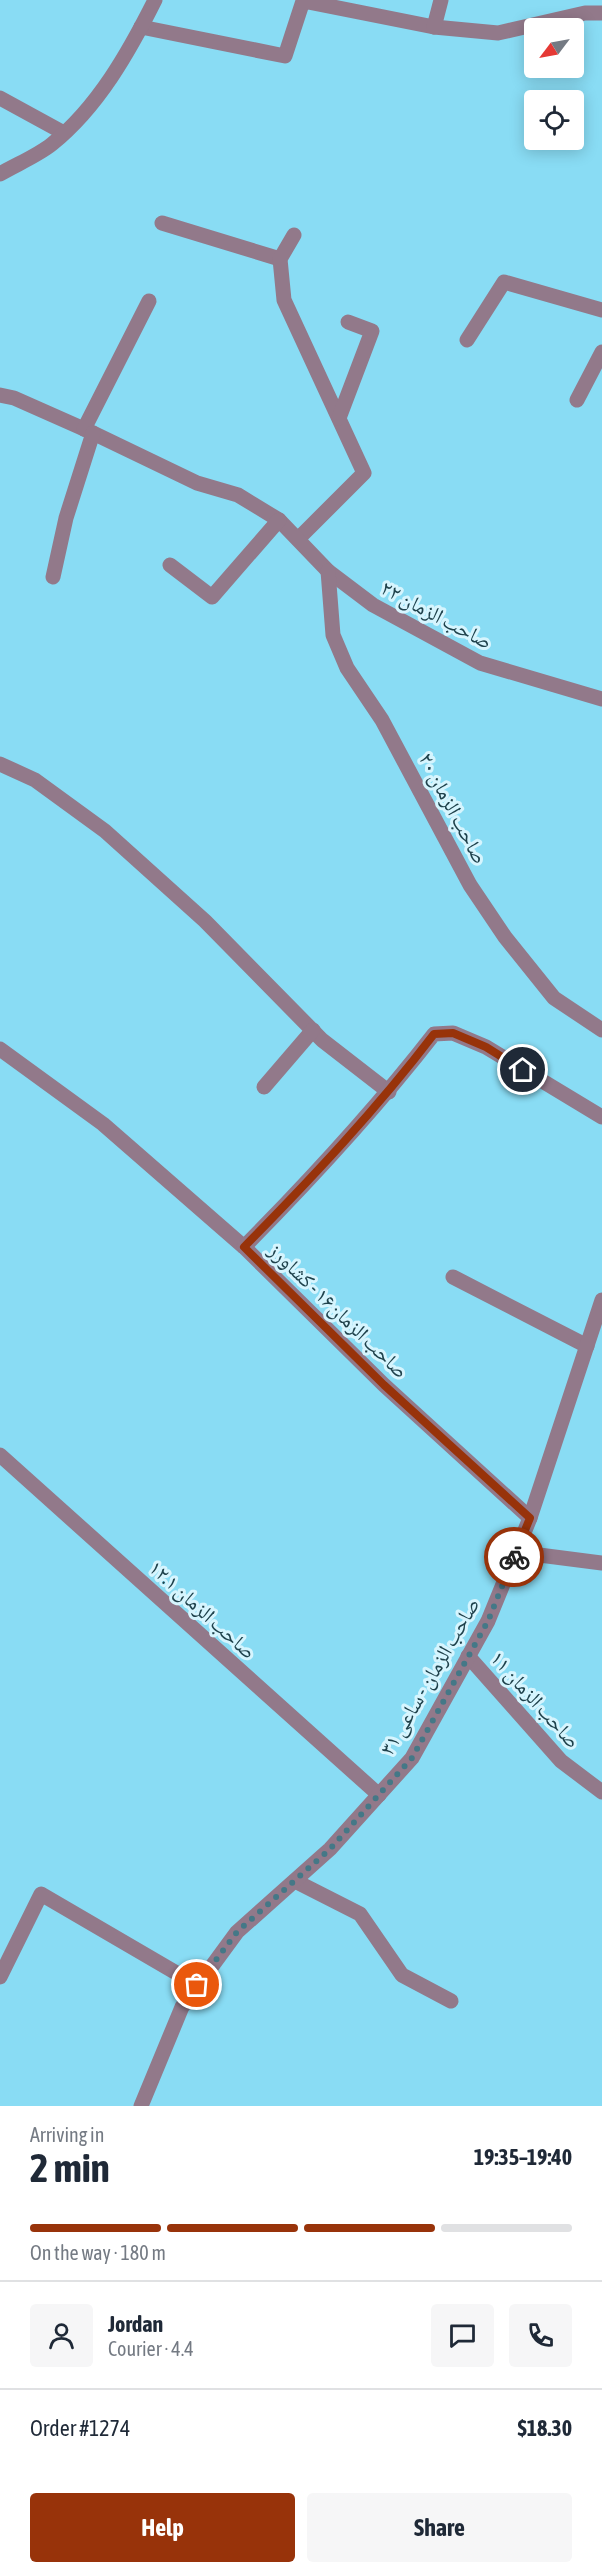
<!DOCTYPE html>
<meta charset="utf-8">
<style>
:root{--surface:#fff;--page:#f6f6f7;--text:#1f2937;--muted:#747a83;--line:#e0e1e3;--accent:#98330a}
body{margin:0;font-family:"Asap Condensed","Noto Naskh Arabic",sans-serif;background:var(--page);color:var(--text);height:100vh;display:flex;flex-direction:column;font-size:22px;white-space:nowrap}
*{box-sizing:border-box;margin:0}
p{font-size:20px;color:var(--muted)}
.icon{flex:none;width:33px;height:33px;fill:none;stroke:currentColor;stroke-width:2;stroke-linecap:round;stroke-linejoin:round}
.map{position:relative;height:2106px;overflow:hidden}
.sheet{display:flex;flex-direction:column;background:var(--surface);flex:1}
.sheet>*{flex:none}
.needle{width:39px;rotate:238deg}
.tools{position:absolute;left:524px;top:18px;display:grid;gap:12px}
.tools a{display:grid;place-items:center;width:60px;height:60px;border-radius:6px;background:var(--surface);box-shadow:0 3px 15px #0003;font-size:30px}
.pin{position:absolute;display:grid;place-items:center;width:51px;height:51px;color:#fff;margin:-26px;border:3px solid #fff;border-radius:50%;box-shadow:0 2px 6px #0007}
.courier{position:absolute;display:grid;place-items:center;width:60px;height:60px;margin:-30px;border:4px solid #98330a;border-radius:50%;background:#fff;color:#222;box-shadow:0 2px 8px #0007}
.overview em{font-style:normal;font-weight:700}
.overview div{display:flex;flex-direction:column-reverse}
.overview{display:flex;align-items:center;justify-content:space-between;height:102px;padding:0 30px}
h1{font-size:39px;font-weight:700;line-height:45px}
.bar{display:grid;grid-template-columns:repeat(4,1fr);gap:9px 6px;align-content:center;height:72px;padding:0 30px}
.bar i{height:8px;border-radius:4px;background:var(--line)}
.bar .on{background:var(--accent)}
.bar p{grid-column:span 4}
.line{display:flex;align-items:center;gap:15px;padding:0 30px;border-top:2px solid var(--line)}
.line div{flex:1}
.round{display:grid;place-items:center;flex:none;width:63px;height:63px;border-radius:6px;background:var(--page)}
.button{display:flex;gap:12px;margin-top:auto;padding:12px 30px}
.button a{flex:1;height:69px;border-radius:6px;background:var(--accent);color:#fff;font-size:24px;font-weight:700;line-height:69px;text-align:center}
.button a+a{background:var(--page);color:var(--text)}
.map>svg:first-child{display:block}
</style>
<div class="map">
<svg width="602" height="2106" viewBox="0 0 602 2106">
<rect width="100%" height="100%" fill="#89dcf4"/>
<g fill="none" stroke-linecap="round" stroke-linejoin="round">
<g stroke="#92798a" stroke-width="15">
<polyline points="141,27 285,56 303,1 434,27 498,33 585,13 602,13"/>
<polyline points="434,27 441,0"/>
<polyline points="0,98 64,133"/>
<path d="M 0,174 C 17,164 37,156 52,144 C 98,107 129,52 155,0"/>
<polyline points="162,223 280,259"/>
<polyline points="294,235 280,259 284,300 364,473 298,539"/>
<polyline points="467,340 504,282 602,310"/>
<polyline points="0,395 14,398 93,433 197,483 238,495 279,520 328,571 373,605 480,663 602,699"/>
<polyline points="577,400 602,352"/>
<polyline points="339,418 372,331 348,322"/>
<polyline points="84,429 149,301"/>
<polyline points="170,565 212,597 279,520"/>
<polyline points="328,571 333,635 347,668 382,720 470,885 505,937 554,998 602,1030"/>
<polyline points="53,577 66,518 93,433"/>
<polyline points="0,764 35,780 105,831 205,921 322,1040 389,1092"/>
<polyline points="0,1049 103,1124 244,1247 384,1385 530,1518"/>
<polyline points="264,1087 313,1030"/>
<path d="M 244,1247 C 311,1179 375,1110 434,1034 L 453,1033 L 486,1047 L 602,1117"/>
<polyline points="453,1277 587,1346"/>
<polyline points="0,1455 379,1795"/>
<polyline points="516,1552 602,1563"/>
<polyline points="468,1656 561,1761 602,1792"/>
<polyline points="295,1881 360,1914 402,1975 451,2001"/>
<polyline points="0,1977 41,1894 197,1985"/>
<polyline points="141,2106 182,2007 237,1932 330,1849 412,1758 488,1621 530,1518 602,1300"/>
</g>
</g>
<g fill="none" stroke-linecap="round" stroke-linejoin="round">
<polyline stroke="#447887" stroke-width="6" stroke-dasharray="0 10.8" points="197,1985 237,1932 330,1849 412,1758 488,1621 514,1557"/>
<path stroke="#98330a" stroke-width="8" d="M 514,1557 L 530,1518 L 384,1385 L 244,1247 C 311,1179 376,1110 434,1034 L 453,1033 L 486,1047 L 523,1070"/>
</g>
<g text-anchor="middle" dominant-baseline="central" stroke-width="6" stroke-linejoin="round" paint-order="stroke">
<g font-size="21" fill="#1f424c" stroke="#d6f5fe">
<text transform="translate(437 614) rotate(28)">صاحب الزمان ۲۲</text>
<text transform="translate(454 808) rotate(62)">صاحب الزمان ۲۰</text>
<text transform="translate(339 1310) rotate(44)">صاحب الزمان۱۶ - کشاورز</text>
<text transform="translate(203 1609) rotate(42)">صاحب الزمان ۱۲.۱</text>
<text transform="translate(429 1676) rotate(-60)">صاحب الزمان - ساعی ۳۱</text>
<text transform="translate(536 1699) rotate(48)">صاحب الزمان ۱۱</text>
</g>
</g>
</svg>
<div class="tools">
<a><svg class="needle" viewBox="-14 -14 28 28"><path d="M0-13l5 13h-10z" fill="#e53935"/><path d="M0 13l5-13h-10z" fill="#747a83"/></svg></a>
<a><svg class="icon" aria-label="locate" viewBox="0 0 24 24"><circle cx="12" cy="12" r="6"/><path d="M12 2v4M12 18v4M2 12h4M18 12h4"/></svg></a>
</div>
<div class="pin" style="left:197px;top:1985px;background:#ea580c"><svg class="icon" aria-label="bag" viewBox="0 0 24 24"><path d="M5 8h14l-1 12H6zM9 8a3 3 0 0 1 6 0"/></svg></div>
<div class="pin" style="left:523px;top:1070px;background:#1f2937"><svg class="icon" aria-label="home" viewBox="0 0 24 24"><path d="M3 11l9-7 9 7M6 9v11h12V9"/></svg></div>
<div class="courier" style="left:514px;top:1557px"><svg class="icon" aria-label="bike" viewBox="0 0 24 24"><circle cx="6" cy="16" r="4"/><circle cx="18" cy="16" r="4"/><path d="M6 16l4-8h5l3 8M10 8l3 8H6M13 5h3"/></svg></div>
</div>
<section class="sheet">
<div class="overview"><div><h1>2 min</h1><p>Arriving in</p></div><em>19:35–19:40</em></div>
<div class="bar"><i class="on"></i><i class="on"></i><i class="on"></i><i></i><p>On the way · 180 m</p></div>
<div class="line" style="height:108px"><a class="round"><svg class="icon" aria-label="person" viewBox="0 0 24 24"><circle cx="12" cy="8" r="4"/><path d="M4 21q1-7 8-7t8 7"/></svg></a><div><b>Jordan</b><p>Courier · 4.4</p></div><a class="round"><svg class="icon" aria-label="chat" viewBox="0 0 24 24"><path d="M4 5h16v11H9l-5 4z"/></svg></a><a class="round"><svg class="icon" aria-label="phone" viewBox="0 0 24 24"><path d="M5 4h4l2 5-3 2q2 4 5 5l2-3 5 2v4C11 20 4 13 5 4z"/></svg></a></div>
<div class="line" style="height:78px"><div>Order #1274</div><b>$18.30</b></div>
<div class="button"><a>Help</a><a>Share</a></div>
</section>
